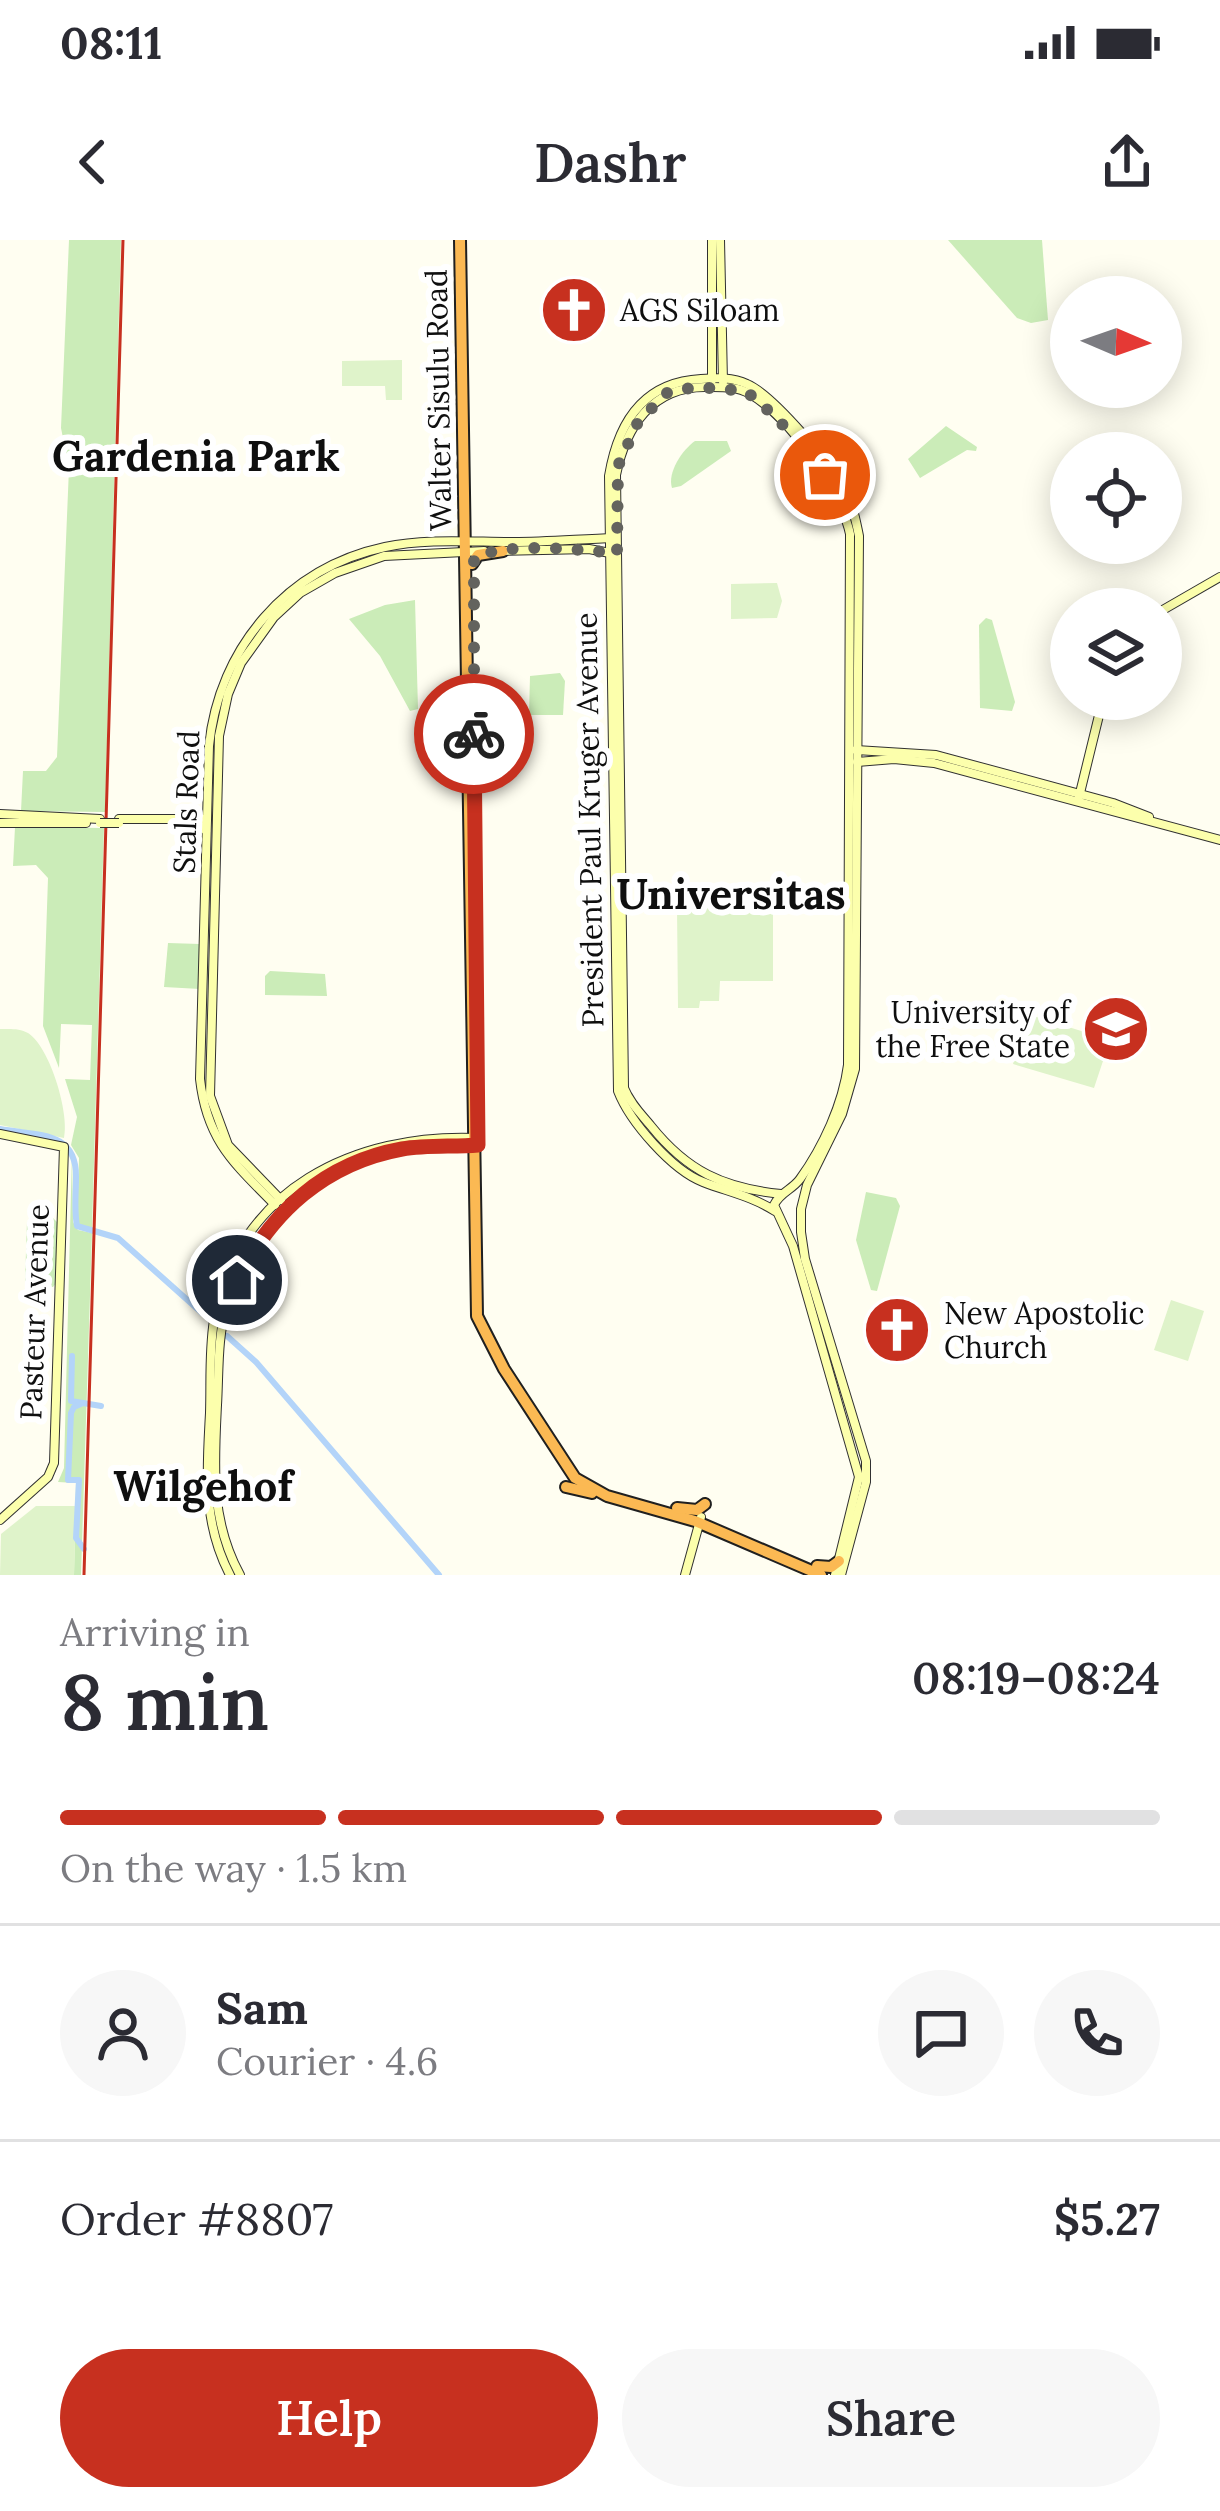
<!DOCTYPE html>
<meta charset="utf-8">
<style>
:root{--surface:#fff;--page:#f7f7f7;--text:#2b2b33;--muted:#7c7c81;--line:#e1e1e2;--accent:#c7301f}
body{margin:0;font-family:Lora,serif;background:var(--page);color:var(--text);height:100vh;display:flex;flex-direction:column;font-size:45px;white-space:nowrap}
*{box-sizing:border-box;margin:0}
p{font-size:39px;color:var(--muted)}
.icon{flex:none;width:66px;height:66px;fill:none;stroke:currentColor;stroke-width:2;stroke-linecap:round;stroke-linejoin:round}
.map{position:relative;height:1335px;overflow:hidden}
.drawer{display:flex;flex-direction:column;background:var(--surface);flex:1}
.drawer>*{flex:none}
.needle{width:78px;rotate:92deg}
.controls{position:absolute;left:1050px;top:36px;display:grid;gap:24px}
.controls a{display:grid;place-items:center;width:132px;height:132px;border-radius:50%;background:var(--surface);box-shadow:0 6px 30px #0003;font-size:60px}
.pin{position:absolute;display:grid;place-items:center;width:102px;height:102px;color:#fff;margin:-51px;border:6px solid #fff;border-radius:50%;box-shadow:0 3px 12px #0007}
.courier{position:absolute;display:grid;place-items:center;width:120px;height:120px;margin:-60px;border:9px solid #c7301f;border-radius:50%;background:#fff;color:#222;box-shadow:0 3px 15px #0007}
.overview em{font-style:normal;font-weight:600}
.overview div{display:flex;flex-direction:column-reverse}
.overview{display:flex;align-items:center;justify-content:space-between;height:204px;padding:0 60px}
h1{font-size:78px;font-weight:600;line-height:90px}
.bar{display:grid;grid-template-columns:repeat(4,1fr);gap:18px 12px;align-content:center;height:144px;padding:0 60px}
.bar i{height:15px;border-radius:9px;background:var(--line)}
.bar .active{background:var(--accent)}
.bar p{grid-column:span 4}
.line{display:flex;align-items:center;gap:30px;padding:0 60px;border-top:3px solid var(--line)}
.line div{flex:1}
.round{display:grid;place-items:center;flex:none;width:126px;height:126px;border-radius:63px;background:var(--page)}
.primary-button{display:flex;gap:24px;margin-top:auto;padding:24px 60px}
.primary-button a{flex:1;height:138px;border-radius:72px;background:var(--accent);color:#fff;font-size:48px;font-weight:600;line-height:138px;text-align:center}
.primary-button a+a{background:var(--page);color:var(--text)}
.status{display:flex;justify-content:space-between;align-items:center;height:84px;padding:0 60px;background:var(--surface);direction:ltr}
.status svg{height:33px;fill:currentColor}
header{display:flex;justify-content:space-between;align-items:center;height:156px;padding:0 60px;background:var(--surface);font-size:54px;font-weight:600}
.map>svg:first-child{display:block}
</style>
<div class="status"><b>08:11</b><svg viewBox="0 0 49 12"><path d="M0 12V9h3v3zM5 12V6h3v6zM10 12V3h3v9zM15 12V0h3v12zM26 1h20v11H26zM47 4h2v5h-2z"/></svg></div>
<header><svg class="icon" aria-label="back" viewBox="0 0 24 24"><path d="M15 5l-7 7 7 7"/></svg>Dashr<svg class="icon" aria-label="share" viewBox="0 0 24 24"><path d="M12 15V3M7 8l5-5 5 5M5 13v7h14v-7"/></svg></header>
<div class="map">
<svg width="1220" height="1335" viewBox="0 0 1220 1335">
<rect width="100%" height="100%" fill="#fffef1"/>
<g fill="#cbecb8">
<polygon points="69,0 121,0 105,572 21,571 23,531 46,531 57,517 69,228 61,188"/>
<polygon points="948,0 1042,0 1048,80 1031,83 1017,78"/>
<polygon points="946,186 977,207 976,211 967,210 920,238 908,219"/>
<path d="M 695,201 L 727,201 L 731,211 L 681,246 L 672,248 C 667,233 682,210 695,201 Z"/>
<polygon points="415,360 418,469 410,471 380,416 349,379 385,365"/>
<polygon points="986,378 992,380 1015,462 1012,471 980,468 979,385"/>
<polygon points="560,433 565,441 563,475 529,475 530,436"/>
<polygon points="15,587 104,588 92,988 81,987 77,980 79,918 71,905 77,877 65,839 90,840 92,785 61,784 59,828 43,786 48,638 36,625 13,626"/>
<polygon points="168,703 200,704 200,749 164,747"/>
<polygon points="270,731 325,734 327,756 265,755 265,736"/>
<polygon points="72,913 73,982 78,990 92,993 81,1335 74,1335 76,1243 58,1242 64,1228"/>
<polygon points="866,952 896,958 900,966 877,1051 871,1050 856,1000"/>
<polygon points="32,977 53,978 59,984 57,1042 53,1047 28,1046 25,1042 27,982"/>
</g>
<g fill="#dff3ca">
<polygon points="402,120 402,160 386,160 385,146 342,146 342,121"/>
<polygon points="777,343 782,361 777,378 731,379 731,344"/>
<polygon points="768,665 773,669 773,741 720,741 719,761 700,761 699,768 678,768 677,667"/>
<polygon points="1027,774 1110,800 1094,848 1013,824"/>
<path d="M 0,789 C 9,789 20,788 28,793 C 50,807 70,874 64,898 L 0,885 Z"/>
<polygon points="1171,1060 1204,1071 1188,1121 1154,1110"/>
<polygon points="36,1266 76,1266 74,1335 0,1335 1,1294"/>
</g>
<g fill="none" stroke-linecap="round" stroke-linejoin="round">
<g stroke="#b3d4f9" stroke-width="6">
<path d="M 0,889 C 38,896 77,890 76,938 C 76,954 74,970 77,986 L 118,998 L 202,1073"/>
<polyline points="227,1096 256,1122 439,1335"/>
<polyline points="72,1116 71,1161 101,1166"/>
<polyline points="83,1163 74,1167 71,1173 68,1240 79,1240 76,1298 84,1309"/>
</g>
<g stroke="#313131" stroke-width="10">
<g id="secondary">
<polyline points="720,0 723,142"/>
<polyline points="712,140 712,0"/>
<polyline points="499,311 589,309 610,313"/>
<polyline points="1161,371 1220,337"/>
<polyline points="856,510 936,515 1113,563 1149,577"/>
<polyline points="857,522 894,519 934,523 1220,600"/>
<polyline points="1079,557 1103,459"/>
<polyline points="0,574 100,579"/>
<polyline points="119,579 207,579"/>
<polyline points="185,582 199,584 206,591"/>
<polyline points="0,583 86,583"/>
<polyline points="0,894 64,907 54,1223 48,1237 0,1280"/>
<path d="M 781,954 C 723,948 687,931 651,886 C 641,874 630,863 624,848 L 616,235 C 626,186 652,147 705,147 C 721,147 737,146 750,154 C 789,176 841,251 850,294 L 848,825 C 843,864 823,907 800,939 C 792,950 780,952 774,965 L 793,1006 L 859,1237 L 835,1335"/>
<polyline points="281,960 228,905 210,856 219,496 228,454 241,423 274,377 300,353 335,333 384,316 484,311"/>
<path d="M 275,965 C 234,923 207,901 200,839 L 209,506 C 219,408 287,328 385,307 C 426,298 471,302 513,302 C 547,302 581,299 614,298"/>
<path d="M 775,971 C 751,956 729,952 703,942 C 672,930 630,882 618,851 L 609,236 C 618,182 644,142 701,139 C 716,138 733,137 747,144 C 773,155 833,226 846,252 C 853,266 856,281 859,296 L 855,829 L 842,874 L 807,945 L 801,969 L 801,992 L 805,1019 L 866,1221 L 866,1242 L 841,1335"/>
<path d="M 230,1335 C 202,1282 207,1230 210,1173 C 211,1142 209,1111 214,1080 C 237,949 355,893 477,898"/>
<path d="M 240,1335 C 210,1280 214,1226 217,1165 C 219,1132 217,1097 227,1065 C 250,991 311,930 386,913 C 417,906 447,907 478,905"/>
<polyline points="685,1335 701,1277"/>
</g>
</g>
<g stroke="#202020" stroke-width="14">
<g id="highway">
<polyline points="460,0 477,1076 504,1129 575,1238 607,1256 695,1281 821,1335"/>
<polyline points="472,324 478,315 503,311"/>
<polyline points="566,1247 592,1253"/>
<polyline points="677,1268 697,1270 705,1264"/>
<polyline points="817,1326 831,1327 839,1321"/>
</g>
</g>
<use href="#secondary" stroke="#fcffac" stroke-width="8"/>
<use href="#highway" stroke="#fbb953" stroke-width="10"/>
<polyline stroke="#c7301f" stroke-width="3" points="84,1335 123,0"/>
<g stroke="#313131" stroke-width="10" stroke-linecap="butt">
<polyline id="secondary-bridge" points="100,583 119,583"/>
</g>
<use href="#secondary-bridge" stroke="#fcffac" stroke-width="8"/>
</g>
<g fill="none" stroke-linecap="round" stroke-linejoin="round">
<path stroke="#63635e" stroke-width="12" stroke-dasharray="0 21.6" d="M 474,494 L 474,318 C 509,301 578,310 617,313 L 618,226 L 638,182 L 668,152 L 696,147 L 746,151 L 777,178 L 825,235"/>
<path stroke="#c7301f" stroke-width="15" d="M 237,1040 C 271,972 325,923 402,909 C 427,905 453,907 478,905 L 474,494"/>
</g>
<defs>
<g id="church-disc" transform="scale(3.45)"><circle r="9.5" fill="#c7301f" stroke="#fff"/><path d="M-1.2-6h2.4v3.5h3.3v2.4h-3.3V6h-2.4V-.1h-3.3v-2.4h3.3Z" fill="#fff"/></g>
<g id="university-disc" transform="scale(3.45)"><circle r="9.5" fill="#c7301f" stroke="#fff"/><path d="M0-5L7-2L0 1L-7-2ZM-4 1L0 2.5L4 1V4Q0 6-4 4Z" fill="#fff"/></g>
</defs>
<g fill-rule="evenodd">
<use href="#church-disc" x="574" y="70"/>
<use href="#university-disc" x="1116" y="789"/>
<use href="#church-disc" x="897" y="1090"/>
</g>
<g text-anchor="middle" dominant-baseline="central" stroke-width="12" stroke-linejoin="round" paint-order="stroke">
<g font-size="30" fill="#0f0f0f" stroke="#fff" text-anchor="start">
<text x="620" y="70">AGS Siloam</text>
<text x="1070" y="772" text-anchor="end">University of<tspan x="1070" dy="34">the Free State</tspan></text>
<text x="944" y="1073">New Apostolic<tspan x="944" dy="34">Church</tspan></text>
</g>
<g font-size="30" fill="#0f0f0f" stroke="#fff">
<text transform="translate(438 160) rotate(-91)">Walter Sisulu Road</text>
<text transform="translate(186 562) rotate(-88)">Stals Road</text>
<text transform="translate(589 580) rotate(-91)">President Paul Kruger Avenue</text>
<text transform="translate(34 1072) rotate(-88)">Pasteur Avenue</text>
</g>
<g font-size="42" font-weight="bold" fill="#0f0f0f" stroke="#fff">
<text x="196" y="216">Gardenia Park</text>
<text x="731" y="654">Universitas</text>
<text x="203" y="1246">Wilgehof</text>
</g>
</g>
</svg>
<div class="controls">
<a><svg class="needle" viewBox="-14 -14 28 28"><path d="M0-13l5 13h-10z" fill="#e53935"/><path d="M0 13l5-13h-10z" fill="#7c7c81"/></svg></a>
<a><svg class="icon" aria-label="locate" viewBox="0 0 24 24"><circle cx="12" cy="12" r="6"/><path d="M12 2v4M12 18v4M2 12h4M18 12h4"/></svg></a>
<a><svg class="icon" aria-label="layers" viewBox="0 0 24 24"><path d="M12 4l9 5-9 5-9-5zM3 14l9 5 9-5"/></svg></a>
</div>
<div class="pin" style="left:825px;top:235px;background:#ea580c"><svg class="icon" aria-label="bag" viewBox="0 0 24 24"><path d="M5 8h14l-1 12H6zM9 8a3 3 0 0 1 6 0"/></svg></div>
<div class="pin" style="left:237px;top:1040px;background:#1f2937"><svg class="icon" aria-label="home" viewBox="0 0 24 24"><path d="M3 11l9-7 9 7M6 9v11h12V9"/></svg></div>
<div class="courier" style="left:474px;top:494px"><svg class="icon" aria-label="bike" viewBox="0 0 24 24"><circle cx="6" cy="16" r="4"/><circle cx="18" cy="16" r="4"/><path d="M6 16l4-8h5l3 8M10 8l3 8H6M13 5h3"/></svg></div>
</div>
<section class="drawer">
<div class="overview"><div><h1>8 min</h1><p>Arriving in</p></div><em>08:19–08:24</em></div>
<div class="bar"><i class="active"></i><i class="active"></i><i class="active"></i><i></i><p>On the way · 1.5 km</p></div>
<div class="line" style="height:216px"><a class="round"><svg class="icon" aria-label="person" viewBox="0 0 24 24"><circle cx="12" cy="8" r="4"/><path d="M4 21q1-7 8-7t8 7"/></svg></a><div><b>Sam</b><p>Courier · 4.6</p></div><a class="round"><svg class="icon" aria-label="chat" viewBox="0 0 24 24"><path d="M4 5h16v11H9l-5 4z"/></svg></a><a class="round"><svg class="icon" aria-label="phone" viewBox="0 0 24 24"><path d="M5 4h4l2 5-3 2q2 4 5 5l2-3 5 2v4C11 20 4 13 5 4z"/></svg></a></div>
<div class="line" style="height:156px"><div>Order #8807</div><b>$5.27</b></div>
<div class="primary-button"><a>Help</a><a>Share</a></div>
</section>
